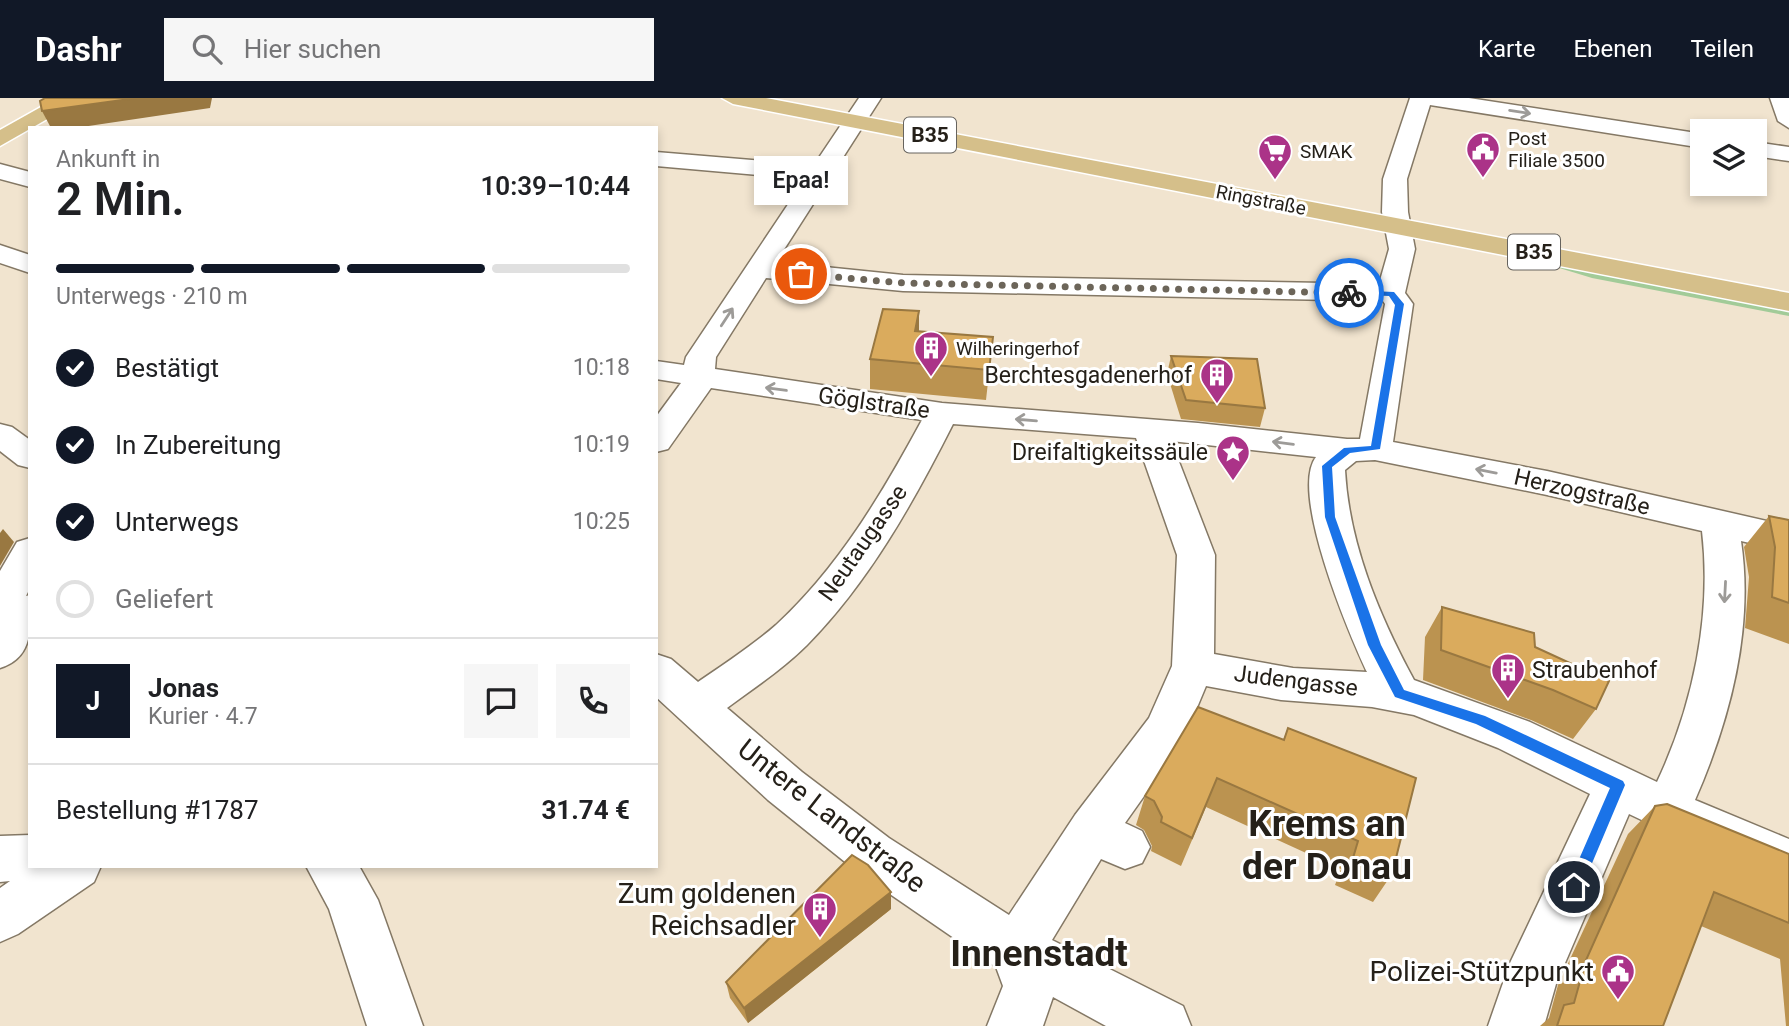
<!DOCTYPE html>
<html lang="de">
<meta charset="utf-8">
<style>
:root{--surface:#fff;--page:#f6f6f6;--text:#202124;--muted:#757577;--line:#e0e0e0;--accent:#111827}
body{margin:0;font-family:Roboto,sans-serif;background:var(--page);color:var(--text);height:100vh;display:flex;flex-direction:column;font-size:26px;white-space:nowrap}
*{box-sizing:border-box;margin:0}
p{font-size:23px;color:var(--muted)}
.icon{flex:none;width:38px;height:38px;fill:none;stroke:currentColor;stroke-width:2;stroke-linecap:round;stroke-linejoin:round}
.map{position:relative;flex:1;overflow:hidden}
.details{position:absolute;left:28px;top:28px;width:630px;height:742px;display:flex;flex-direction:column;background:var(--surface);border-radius:0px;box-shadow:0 4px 10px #0003}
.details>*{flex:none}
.controls{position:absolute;left:1690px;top:21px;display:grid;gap:14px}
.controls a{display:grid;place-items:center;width:77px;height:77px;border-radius:0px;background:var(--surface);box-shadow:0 4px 10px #0003;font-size:35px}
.pin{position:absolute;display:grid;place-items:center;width:60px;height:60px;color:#fff;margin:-30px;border:4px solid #fff;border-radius:50%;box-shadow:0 2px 7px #0007}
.courier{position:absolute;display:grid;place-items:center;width:70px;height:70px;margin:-35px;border:5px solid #1a73e8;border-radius:50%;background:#fff;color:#222;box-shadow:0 2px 9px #0007}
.bubble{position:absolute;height:49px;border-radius:0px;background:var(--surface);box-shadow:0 4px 10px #0003;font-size:23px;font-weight:600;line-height:49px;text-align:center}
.summary em{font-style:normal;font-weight:600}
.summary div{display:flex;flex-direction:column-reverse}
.summary{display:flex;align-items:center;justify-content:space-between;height:119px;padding:0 28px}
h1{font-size:46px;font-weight:600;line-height:52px}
.bar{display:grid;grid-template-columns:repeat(4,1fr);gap:10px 7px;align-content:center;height:84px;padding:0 28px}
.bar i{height:9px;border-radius:5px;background:var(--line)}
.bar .selected{background:var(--accent)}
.bar p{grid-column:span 4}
.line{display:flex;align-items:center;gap:18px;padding:0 28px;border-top:2px solid var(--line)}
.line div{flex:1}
.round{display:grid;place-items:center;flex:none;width:74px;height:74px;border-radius:0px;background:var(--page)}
ol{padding:0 28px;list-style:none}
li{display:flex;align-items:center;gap:21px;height:77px}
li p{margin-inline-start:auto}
li .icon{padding:7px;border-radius:50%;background:var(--accent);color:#fff;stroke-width:4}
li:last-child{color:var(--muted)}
li i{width:38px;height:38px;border:4px solid var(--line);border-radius:50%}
header{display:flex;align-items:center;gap:42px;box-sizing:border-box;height:98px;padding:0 35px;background:var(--accent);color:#fff}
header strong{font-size:33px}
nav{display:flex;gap:38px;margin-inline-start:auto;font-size:24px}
.search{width:490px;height:63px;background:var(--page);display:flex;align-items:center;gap:18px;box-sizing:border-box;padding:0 24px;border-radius:0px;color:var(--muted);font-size:26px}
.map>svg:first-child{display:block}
</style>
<header>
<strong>Dashr</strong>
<div class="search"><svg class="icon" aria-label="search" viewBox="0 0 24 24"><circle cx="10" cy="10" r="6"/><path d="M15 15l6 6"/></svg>Hier suchen</div>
<nav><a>Karte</a><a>Ebenen</a><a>Teilen</a></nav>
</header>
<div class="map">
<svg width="1789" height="928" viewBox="0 0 1789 928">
<rect width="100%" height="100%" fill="#f1e4cf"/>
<polygon fill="#a2cb98" points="1543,165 1789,213 1789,218 1592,180"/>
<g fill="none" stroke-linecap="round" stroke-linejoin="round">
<g stroke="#847865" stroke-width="3">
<g id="minor">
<path d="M 859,0 L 881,0 L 776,164 L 903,177 L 1379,186 L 1389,151 L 1382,114 L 1383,81 L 1410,0 L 1469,0 L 1703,36 L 1703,50 L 1430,7 L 1407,81 L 1408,114 L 1415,151 L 1405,195 L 1413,206 L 1393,344 L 1547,373 L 1789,428 L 1789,454 L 1741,443 C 1754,530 1730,622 1695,702 L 1789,741 L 1789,787 L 1724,761 L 1629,716 L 1556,886 L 1544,928 L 1488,928 L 1510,865 L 1590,696 L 1498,650 L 1414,617 L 1372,609 L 1281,602 L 1206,588 L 1183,643 L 1125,725 L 1142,733 L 1150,749 L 1142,765 L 1125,771 L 1101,761 L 1052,842 L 1183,908 L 1191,928 L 1106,928 L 1053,899 L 1043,928 L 987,928 L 1003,888 L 996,869 L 855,772 L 768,702 L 656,599 L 656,556 L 671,561 L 698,584 C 724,566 752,548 776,527 C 838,470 882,396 922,322 L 711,290 L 668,351 L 656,354 L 656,319 L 681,285 L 656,281 L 656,263 L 684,267 L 686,259 L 805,81 L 656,68 L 656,54 L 814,67 ZM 766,180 L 903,193 L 1383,203 L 1385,206 L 1360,341 L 1347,341 L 1198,325 L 942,305 L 715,271 L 716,259 ZM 953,326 L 1136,340 L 1177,457 L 1172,568 L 1149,620 L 1075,717 L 1009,817 L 889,740 L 802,674 L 727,610 C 754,590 783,571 807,547 C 869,484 913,405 953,326 ZM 1171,343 L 1316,359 C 1289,394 1349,536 1367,574 L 1293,570 L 1214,556 L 1215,457 ZM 1375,362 L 1547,397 L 1702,433 C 1712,517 1693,608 1657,684 L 1530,624 L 1414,582 C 1379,517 1349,446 1345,372 L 1356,363 Z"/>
<polygon points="1770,0 1789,0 1789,30 1778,23"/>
<polygon points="1755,44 1789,49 1789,63 1755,58"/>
<polygon points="0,66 30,74 30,89 0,81"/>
<polygon points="0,147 30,157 30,175 0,165"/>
<polygon points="0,326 12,329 30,342 30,370 18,367 0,353"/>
<path d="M 30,440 L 30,490 L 26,498 L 30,497 C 30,528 35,559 0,570 L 0,473 L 17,444 Z"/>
<polygon points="30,737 30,768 101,768 94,784 18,836 0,844 0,790 10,783 0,784 0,738"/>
<polygon points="306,768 359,768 378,802 423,928 367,928 329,811"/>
</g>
</g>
<g stroke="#fff" stroke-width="3">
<g id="major">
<polygon points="57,0 84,0 0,48 0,32"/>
<polygon points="722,0 766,0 1789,195 1789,213 733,6"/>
</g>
</g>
<use href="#minor" fill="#fff" fill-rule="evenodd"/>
<use href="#major" fill="#d5bf8a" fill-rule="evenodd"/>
</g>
<g fill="#bb9350">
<polygon points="919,213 919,233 993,239 986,302 870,291 870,261"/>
<polygon points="1171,258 1265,310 1260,329 1181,321 1167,276"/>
<polygon points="1769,418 1789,422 1789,546 1745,530 1749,479 1744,449"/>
<polygon points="1442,509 1535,549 1596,611 1573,641 1531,622 1423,582 1425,539"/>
<polygon points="1288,630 1392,776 1373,804 1335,787 1341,771 1206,709 1181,768 1151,753 1152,748 1144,732 1136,727 1145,698 1283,642"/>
<polygon points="1655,708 1789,756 1789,928 1786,928 1780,861 1701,828 1663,928 1540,928 1549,920 1558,887 1628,736"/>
<polygon points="891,811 748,925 730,900 726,884"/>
</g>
<g fill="#997841">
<polygon points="137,0 212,0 210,10 75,30 51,30 42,13"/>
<polygon points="919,213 919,242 915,233"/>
<polygon points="3,431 14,444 0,468 0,435"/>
<polygon points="891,794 891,811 748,925 744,910"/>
</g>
<g fill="#daab5d" stroke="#997841" stroke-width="2">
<polygon points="45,0 137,0 42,13 40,3"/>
<polygon points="883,211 919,213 915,233 993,239 989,272 870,261"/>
<polygon points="1171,258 1257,261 1265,310 1186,302"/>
<polygon points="1769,418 1789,422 1789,505 1772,499 1775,449"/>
<polygon points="1442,509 1534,535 1535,549 1609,583 1596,611 1553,592 1441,552"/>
<polygon points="1198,609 1284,642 1288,630 1416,680 1392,776 1353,760 1358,743 1217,680 1192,740 1161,724 1162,719 1154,703 1145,698"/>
<polygon points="1667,706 1789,756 1789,825 1714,794 1663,928 1557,928 1564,907 1574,905 1586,862 1655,708"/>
<polygon points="852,757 868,767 891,794 744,910 726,884"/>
</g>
<defs><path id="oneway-shaft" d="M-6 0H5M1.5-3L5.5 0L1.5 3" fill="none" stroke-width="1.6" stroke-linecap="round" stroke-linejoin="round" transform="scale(1.75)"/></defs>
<g stroke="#9d9b98">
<use href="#oneway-shaft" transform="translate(1520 14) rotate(9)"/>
<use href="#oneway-shaft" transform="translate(727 219) rotate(-57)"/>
<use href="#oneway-shaft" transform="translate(776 291) rotate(-172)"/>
<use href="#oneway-shaft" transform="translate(1026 322) rotate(-175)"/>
<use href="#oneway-shaft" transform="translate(1283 345) rotate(-173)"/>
<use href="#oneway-shaft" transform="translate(1486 373) rotate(-169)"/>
<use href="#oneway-shaft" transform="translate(1725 494) rotate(93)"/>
</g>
<polygon fill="#1a73e8" points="1349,192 1394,194 1404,206 1380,351 1350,355 1332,369 1335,419 1381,547 1404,592 1485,618 1623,683 1625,687 1582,789 1574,796 1567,789 1610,690 1476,626 1395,599 1368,547 1325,419 1322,368 1344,350 1371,348 1395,207 1389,198 1346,196"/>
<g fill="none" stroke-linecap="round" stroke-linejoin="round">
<polyline stroke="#6c6559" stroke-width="7" stroke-dasharray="0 12.6" points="801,176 903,185 1349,195"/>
</g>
<defs>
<g id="civic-pin" transform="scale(1.75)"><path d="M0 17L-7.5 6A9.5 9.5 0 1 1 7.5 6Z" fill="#ab3388" stroke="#fff"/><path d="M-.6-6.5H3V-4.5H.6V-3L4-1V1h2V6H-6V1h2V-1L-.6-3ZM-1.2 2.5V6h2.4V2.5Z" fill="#fff"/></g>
<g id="supermarket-pin" transform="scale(1.75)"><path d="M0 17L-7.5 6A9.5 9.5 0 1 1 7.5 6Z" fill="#ab3388" stroke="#fff"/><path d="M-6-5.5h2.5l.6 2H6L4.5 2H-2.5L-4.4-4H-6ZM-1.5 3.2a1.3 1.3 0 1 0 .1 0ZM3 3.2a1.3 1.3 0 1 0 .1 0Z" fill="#fff"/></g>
<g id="building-pin" transform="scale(1.75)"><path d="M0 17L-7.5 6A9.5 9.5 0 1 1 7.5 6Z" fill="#ab3388" stroke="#fff"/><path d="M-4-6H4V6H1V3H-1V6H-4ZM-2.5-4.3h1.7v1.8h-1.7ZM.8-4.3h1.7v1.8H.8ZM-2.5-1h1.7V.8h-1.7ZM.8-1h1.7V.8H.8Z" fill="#fff"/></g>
<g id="sight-pin" transform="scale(1.75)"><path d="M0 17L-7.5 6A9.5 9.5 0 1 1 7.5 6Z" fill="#ab3388" stroke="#fff"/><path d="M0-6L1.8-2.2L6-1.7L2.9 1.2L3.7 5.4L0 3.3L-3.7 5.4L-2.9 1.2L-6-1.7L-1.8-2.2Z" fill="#fff"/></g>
</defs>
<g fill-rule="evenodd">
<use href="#civic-pin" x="1483" y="51"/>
<use href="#supermarket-pin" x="1275" y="53"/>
<use href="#building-pin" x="931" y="250"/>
<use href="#building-pin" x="1217" y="277"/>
<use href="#sight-pin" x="1233" y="354"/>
<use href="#building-pin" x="1508" y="572"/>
<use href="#building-pin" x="820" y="811"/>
<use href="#civic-pin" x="1618" y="873"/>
</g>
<g text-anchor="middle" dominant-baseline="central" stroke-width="6" stroke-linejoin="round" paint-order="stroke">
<g font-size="19" fill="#252019" stroke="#fff" text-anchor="start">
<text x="1508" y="40">Post<tspan x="1508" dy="22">Filiale 3500</tspan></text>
<text x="1300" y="53">SMAK</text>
<text x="956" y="250">Wilheringerhof</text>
</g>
<g font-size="19" fill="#252019" stroke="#fff">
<text transform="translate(1261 102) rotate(11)">Ringstraße</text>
</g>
<g fill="#fff" stroke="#66635e" stroke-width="2">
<rect x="904" y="19.5" width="52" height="35" rx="5"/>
<rect x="1508" y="136.5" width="52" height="35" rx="5"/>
</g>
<g font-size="21" font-weight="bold" fill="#252019">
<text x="930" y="37">B35</text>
<text x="1534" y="154">B35</text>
</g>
<g font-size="23" fill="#252019" stroke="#fff" text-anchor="end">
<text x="1192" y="277">Berchtesgadenerhof</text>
<text x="1208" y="354">Dreifaltigkeitssäule</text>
<text x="1532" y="572" text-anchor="start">Straubenhof</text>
</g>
<g font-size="23" fill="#252019" stroke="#fff">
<text transform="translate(874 305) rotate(8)">Göglstraße</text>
<text transform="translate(1582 394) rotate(13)">Herzogstraße</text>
<text transform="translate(863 445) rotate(-55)">Neutaugasse</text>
<text transform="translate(1296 583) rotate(7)">Judengasse</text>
</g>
<g font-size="28" fill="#252019" stroke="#fff">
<text transform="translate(832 718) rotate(38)">Untere Landstraße</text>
</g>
<g font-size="28" fill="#252019" stroke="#fff" text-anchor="end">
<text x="796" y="795">Zum goldenen<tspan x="796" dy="32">Reichsadler</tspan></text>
<text x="1594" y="873">Polizei-Stützpunkt</text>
</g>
<g font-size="37" font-weight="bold" fill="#252019" stroke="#fff">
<text x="1327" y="725">Krems an<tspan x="1327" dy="43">der Donau</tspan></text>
<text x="1039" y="855">Innenstadt</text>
</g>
</g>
</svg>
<div class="controls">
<a><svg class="icon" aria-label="layers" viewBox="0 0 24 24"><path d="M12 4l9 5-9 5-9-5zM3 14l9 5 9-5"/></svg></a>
</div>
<div class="pin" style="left:801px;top:176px;background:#ea580c"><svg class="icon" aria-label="bag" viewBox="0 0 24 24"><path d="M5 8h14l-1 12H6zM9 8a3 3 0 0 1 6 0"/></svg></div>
<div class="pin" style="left:1574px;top:789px;background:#1f2937"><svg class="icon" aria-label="home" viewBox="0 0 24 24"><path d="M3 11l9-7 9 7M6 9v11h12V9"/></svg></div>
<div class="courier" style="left:1349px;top:195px"><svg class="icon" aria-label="bike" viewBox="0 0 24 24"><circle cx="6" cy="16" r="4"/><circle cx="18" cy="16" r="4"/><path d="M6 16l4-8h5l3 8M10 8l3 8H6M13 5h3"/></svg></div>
<div class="bubble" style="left:754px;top:58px;width:94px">Epaa!</div>
<section class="details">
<div class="summary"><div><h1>2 Min.</h1><p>Ankunft in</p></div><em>10:39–10:44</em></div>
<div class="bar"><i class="selected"></i><i class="selected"></i><i class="selected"></i><i></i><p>Unterwegs · 210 m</p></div>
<ol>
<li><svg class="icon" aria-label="check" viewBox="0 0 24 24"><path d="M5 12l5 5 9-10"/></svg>Bestätigt<p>10:18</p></li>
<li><svg class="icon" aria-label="check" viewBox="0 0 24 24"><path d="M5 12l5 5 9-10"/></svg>In Zubereitung<p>10:19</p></li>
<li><svg class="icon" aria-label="check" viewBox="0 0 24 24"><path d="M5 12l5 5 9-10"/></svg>Unterwegs<p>10:25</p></li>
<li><i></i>Geliefert</li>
</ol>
<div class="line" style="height:126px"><b class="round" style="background:var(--accent);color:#fff">J</b><div><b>Jonas</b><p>Kurier · 4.7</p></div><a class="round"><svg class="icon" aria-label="chat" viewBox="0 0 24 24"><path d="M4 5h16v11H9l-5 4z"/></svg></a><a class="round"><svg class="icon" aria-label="phone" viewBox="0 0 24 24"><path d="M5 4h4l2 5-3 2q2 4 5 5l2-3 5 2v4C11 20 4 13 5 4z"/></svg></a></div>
<div class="line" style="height:91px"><div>Bestellung #1787</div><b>31.74 €</b></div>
</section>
</div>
